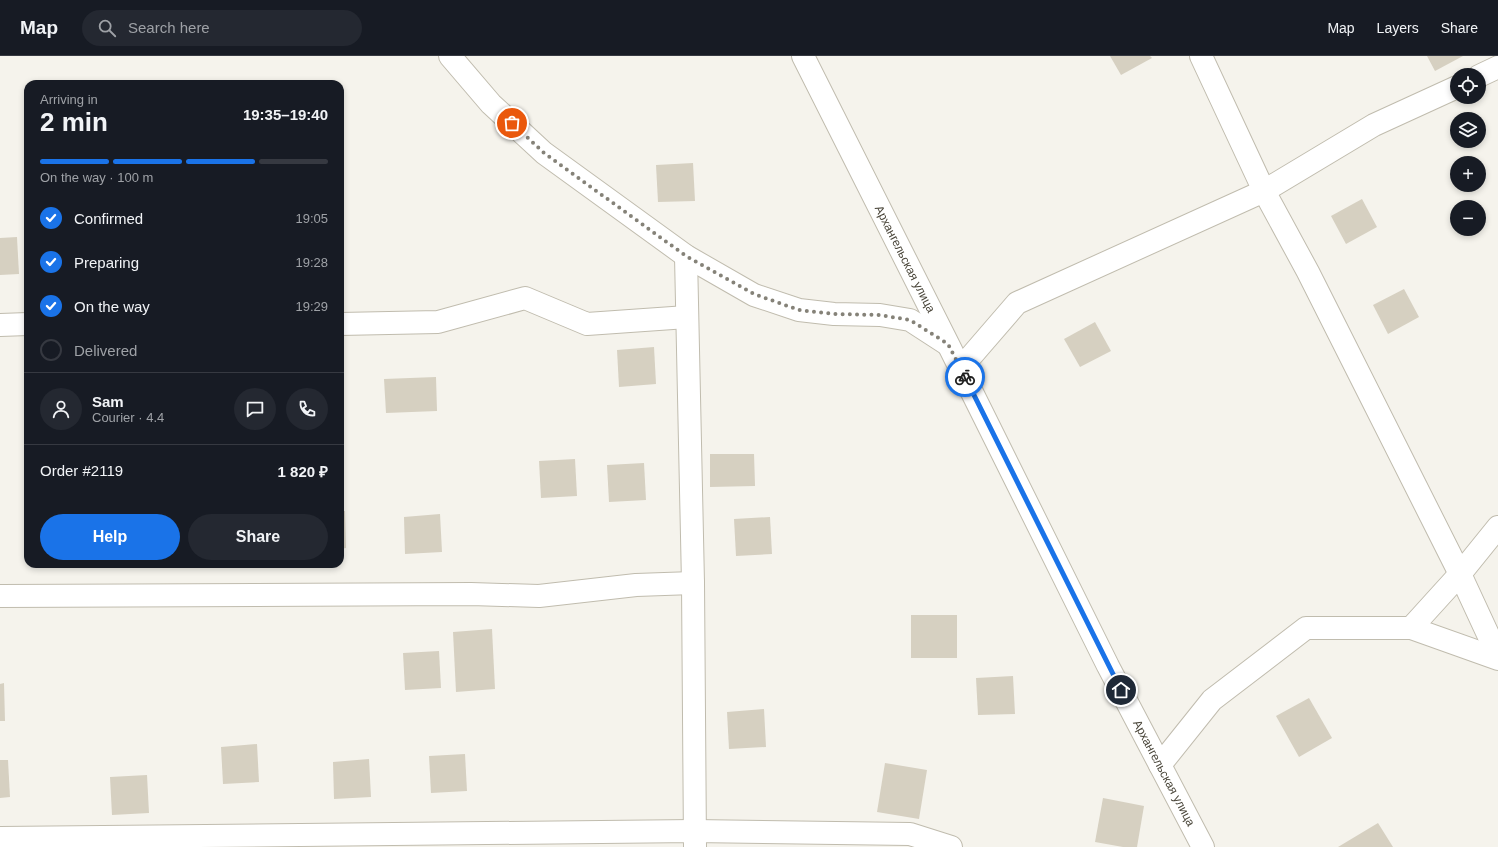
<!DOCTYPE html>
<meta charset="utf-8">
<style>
:root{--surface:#171b24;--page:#242831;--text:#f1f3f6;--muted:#9ea1a6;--line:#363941;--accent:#1a73e8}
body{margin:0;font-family:Helvetica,sans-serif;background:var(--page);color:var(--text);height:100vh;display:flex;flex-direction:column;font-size:15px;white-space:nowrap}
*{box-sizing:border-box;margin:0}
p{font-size:13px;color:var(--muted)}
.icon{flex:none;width:22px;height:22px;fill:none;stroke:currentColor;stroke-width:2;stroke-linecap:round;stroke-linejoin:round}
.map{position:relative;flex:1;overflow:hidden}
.side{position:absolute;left:24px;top:24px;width:320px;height:488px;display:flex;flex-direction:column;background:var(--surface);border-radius:12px;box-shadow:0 2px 6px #0003}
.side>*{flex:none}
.fabs{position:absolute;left:1450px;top:12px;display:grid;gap:8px}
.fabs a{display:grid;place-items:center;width:36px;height:36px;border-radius:50%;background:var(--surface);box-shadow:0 2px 6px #0003;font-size:20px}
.pin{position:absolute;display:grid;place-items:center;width:34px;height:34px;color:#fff;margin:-17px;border:2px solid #fff;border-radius:50%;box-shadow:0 1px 4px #0007}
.courier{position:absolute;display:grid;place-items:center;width:40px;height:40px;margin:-20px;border:3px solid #1a73e8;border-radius:50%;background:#fff;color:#222;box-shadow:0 1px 5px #0007}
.head em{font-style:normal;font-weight:700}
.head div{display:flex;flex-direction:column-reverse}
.head{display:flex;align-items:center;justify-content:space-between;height:68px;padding:0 16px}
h1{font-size:26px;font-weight:700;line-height:30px}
.bar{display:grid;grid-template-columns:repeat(4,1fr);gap:6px 4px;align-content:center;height:48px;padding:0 16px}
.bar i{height:5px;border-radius:3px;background:var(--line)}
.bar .active{background:var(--accent)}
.bar p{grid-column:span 4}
.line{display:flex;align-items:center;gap:10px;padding:0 16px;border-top:1px solid var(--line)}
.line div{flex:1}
.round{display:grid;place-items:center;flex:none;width:42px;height:42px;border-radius:21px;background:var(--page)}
ol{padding:0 16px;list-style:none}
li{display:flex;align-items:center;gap:12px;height:44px}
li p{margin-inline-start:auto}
li .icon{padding:4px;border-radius:50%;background:var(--accent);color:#fff;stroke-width:4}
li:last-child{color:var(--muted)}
li i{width:22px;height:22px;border:2px solid var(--line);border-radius:50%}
.button{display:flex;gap:8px;margin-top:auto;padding:8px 16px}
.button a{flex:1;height:46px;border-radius:24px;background:var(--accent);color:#fff;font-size:16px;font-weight:700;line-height:46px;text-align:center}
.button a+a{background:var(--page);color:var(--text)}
header{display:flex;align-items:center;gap:24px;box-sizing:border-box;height:56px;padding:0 20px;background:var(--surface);border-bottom:1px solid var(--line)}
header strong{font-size:19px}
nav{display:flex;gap:22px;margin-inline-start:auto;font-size:14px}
.search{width:280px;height:36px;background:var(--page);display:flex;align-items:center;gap:10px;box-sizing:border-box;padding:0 14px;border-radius:22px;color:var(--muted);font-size:15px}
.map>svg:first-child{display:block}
</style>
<header>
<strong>Map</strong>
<div class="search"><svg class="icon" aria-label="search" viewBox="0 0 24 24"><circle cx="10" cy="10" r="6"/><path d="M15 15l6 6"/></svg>Search here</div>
<nav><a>Map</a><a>Layers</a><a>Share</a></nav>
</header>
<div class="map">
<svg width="1498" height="791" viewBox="0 0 1498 791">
<rect width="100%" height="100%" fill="#f5f3ec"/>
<g fill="#d6d0c1">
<polygon points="1110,0 1150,0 1152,2 1121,19"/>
<polygon points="1427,0 1463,0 1435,15"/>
<polygon points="693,107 695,145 658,146 656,109"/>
<polygon points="1362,143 1377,171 1346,188 1331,160"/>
<polygon points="17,181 19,218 0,219 0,182"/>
<polygon points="1404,233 1419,261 1388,278 1373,249"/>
<polygon points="1095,266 1111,295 1080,311 1064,283"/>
<polygon points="654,291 656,328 619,331 617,294"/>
<polygon points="436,321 437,355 386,357 384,323"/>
<polygon points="710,398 754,398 755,430 710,431"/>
<polygon points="575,403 577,440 541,442 539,405"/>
<polygon points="644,407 646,444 609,446 607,409"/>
<polygon points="340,455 345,455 346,492 340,493"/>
<polygon points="440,458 442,496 405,498 404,461"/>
<polygon points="770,461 772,498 736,500 734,463"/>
<rect x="911" y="559" width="46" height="43"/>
<polygon points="492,573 495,633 456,636 453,576"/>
<polygon points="439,595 441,632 405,634 403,597"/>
<polygon points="1013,620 1015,658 978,659 976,622"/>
<polygon points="4,627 5,665 0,665 0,628"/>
<polygon points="1309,642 1332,682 1299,701 1276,660"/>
<polygon points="764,653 766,691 729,693 727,656"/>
<polygon points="257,688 259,726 223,728 221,691"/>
<polygon points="465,698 467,735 431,737 429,700"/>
<polygon points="369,703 371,741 334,743 333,706"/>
<polygon points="0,704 8,704 10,741 0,742"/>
<polygon points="885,707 927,714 919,763 877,756"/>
<polygon points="147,719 149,757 112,759 110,721"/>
<polygon points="1103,742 1144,750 1137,791 1123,791 1095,786"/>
<polygon points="1378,767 1393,791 1338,791"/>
</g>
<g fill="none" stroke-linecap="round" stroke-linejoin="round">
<g stroke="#c0bcae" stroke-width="24">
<g id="minor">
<polyline points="450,0 491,48 544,97 686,200 754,239 799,254 834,258 880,259 910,264 947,288"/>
<polyline points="803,0 948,288 1108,610 1203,791"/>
<polyline points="1201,0 1264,135 1308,216 1460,518 1498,600"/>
<polyline points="1479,20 1498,11"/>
<polyline points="686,200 693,527 695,791"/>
<polyline points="340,268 438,266 525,242 587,268 687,261"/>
<polyline points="0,269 28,268"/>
<polyline points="960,313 1017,247 1264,135 1374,69 1457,31"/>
<polyline points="0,540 471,538 539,540 636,529 693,527"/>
<polyline points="1411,572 1498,603"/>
<polyline points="1160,709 1212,644 1306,572 1411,572 1460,518 1498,471"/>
<polyline points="0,782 694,775 910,778 951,791"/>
</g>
</g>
<use href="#minor" stroke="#fff" stroke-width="22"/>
</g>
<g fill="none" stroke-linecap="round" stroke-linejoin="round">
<polyline stroke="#858278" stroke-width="4" stroke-dasharray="0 7.2" points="512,67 544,97 686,200 754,238 799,254 834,258 880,259 910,264 948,288 965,321"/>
<polyline stroke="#1a73e8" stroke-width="5" points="965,321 1121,634"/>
</g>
<g text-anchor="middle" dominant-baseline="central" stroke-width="4" stroke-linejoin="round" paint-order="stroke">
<g font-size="12" fill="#494539" stroke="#fff">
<text transform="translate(905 203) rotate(63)">Архангельская улица</text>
<text transform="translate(1164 717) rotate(62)">Архангельская улица</text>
</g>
</g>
</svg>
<div class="fabs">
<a><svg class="icon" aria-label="locate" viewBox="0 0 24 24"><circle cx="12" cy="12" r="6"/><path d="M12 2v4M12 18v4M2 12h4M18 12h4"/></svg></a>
<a><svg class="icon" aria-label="layers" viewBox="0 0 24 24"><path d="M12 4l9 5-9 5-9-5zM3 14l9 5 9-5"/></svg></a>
<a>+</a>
<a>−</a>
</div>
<div class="pin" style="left:512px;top:67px;background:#ea580c"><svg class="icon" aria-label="bag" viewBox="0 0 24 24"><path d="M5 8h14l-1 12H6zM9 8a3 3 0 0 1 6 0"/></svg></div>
<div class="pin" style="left:1121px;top:634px;background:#1f2937"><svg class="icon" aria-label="home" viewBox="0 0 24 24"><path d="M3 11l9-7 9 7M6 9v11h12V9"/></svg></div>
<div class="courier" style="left:965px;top:321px"><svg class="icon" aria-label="bike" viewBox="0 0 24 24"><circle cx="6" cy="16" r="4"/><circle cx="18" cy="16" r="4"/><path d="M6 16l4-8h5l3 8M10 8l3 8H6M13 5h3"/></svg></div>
<section class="side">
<div class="head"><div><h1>2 min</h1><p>Arriving in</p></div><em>19:35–19:40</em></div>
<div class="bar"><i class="active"></i><i class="active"></i><i class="active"></i><i></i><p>On the way · 100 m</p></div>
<ol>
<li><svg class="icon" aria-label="check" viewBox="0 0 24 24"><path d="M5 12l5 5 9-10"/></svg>Confirmed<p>19:05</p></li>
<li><svg class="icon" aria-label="check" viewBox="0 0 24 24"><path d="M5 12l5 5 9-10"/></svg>Preparing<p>19:28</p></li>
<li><svg class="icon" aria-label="check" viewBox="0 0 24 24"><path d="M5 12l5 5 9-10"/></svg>On the way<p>19:29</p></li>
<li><i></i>Delivered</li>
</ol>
<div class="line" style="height:72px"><a class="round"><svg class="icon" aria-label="person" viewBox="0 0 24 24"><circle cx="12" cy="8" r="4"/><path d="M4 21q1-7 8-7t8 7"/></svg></a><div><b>Sam</b><p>Courier · 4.4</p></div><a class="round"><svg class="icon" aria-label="chat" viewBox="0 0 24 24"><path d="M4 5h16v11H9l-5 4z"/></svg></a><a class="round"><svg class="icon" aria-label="phone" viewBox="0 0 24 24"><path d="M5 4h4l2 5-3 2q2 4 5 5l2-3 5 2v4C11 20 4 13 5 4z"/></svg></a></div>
<div class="line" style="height:52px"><div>Order #2119</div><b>1 820 ₽</b></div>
<div class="button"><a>Help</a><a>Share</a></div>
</section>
</div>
